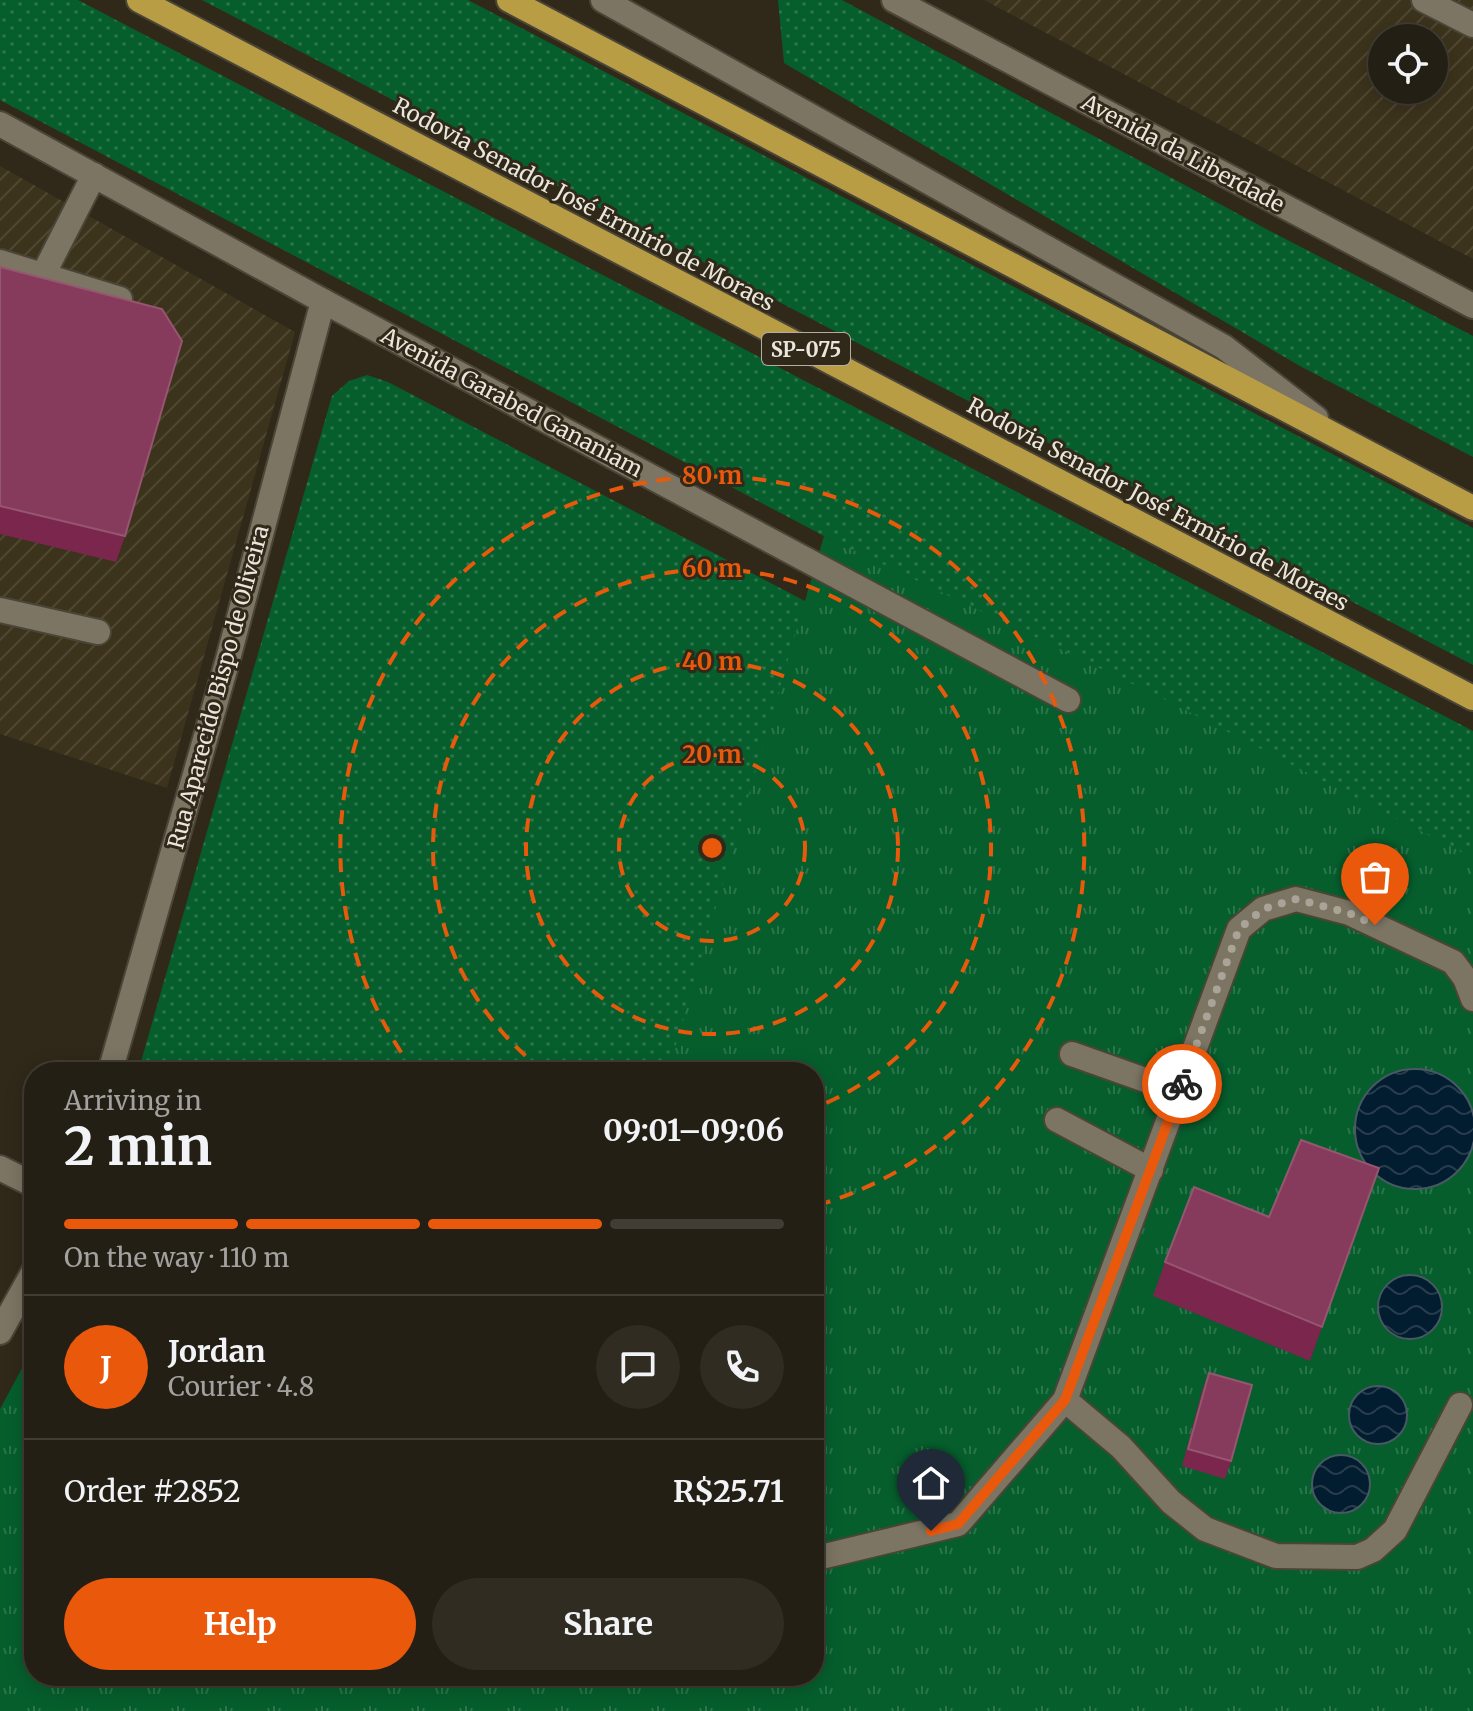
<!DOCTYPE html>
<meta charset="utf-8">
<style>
:root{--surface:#241f14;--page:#302c22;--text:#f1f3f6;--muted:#a3a2a0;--line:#413d34;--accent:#ea580c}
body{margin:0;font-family:Merriweather,serif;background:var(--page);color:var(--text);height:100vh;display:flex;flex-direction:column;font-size:30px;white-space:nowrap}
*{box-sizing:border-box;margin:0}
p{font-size:26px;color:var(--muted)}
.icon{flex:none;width:44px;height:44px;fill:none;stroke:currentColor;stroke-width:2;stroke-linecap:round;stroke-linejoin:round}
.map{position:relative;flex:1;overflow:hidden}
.panel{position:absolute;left:24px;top:1062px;width:800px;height:624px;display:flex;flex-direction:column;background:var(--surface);border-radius:32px;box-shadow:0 4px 20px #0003,0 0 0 2px var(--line)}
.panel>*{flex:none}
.tools{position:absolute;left:1368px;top:24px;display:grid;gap:16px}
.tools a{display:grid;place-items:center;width:80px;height:80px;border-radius:50%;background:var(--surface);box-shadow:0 4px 20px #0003,0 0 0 2px var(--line);font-size:40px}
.pin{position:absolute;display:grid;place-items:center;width:68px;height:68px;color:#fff;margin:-82px -34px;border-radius:50% 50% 50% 0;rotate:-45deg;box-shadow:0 0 8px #0007}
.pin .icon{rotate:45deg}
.courier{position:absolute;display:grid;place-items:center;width:80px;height:80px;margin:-40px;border:6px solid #ea580c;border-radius:50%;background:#fff;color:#222;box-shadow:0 2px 10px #0007}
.overview em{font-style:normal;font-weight:700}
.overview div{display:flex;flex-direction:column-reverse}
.overview{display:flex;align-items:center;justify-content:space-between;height:136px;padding:0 40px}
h1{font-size:52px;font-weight:700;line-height:60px}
.bar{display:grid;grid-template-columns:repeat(4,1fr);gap:12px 8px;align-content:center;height:96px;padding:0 40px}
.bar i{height:10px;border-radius:6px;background:var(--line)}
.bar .selected{background:var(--accent)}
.bar p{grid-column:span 4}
.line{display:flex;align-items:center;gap:20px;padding:0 40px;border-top:2px solid var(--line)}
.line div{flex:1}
.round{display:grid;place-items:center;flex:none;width:84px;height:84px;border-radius:42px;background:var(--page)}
.cta{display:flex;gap:16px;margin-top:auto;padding:16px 40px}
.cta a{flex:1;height:92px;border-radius:48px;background:var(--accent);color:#fff;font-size:32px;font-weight:700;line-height:92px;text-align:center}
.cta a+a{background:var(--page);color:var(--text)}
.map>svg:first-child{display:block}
</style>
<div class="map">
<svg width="1473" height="1711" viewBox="0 0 1473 1711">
<defs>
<pattern id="industrial-furrows" width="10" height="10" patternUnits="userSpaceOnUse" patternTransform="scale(2)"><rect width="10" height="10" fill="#3c331c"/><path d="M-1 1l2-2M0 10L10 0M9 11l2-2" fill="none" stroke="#4f4732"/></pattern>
<pattern id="grass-dots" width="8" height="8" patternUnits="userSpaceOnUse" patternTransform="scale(2)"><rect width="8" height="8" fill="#065e2d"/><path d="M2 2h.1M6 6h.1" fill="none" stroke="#2a754b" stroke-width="1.8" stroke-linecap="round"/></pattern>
<pattern id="park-tufts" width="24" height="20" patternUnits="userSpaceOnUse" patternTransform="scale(2)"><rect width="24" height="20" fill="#065e2d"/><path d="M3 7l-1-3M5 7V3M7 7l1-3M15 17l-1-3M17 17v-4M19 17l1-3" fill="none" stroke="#2a754b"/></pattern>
<pattern id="water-waves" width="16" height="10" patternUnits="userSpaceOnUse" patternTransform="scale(2)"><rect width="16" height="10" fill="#021c30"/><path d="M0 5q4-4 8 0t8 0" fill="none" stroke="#273d4d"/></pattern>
</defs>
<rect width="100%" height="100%" fill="#30291a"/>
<g fill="url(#industrial-furrows)" fill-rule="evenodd">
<path d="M 984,0 L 1473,0 L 1473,259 ZM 1382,38 L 1434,38 L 1434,90 L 1382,90 Z"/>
<polygon points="0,166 295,332 167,788 0,734"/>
</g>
<g fill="url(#grass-dots)">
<polygon points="0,0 78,0 1473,731 1473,859 824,536 0,100"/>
<polygon points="202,0 468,0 1473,528 1473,665"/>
<polygon points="778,0 842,0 1268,230 1473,336 1473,457 1300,366 784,63"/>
<polygon points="367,375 388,382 805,601 814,1072 138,1072 332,396 349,381"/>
</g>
<polygon fill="url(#park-tufts)" points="824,536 1164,699 1473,858 1473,1711 0,1711 0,1409 34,1346 34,1676 814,1676 814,1072 668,1072"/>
<g fill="url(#water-waves)" stroke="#485964" stroke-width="2">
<circle cx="1415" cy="1129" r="60"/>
<circle cx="1410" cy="1307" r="32"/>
<circle cx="1378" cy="1415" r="29"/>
<circle cx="1341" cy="1484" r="29"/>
</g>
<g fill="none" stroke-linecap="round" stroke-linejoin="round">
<g stroke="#4b4538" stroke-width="28">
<g id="minor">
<polyline points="603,0 1224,347 1316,418"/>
<polyline points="894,0 1473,306"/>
<polyline points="1424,0 1473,25"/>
<polyline points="0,124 323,301 1068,700"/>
<polyline points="0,262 120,299"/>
<polyline points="43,275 94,175"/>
<polyline points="0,610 98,632"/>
<polyline points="1072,1054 1179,1092"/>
<polyline points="110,1072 228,659 323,301"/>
<polyline points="1057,1120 1151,1170"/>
<polyline points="0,1168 34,1185"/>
<polyline points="0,1332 34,1271"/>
<polyline points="1065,1400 1121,1447 1171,1502 1205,1529 1276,1556 1357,1557 1373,1550 1395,1530 1460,1405"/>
<polyline points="814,1554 821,1557 958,1524 1065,1400 1239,929 1263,909 1296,899 1349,913 1453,962 1465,978 1473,999"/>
</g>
</g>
<g stroke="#4b4538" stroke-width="28">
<g id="highway">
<polyline points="139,0 1473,698"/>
<polyline points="509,0 1473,508"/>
</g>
</g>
<use href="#minor" stroke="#7c7563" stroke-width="24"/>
<use href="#highway" stroke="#b89d44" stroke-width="24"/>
</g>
<g fill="#7a264d">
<polygon points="0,267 125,536 116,562 0,534"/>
<polygon points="1379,1168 1310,1361 1153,1296 1165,1262"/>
<polygon points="1209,1373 1231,1461 1225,1479 1182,1466 1202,1391"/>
</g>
<g fill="#873b5c" stroke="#965670" stroke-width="2">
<polygon points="0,267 162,309 182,341 125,536 0,506"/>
<polygon points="1301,1140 1379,1168 1322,1327 1165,1262 1194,1187 1269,1217"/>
<polygon points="1209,1373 1252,1385 1231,1461 1188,1449"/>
</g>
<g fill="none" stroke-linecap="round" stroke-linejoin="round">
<polyline stroke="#aaa498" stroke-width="8" stroke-dasharray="0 14.4" points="1182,1084 1239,929 1263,909 1296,899 1349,913 1375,925"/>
<polyline stroke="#ea580c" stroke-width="10" points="931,1531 958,1524 1065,1400 1182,1084"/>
</g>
<g fill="none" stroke="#e8590c" stroke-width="4" stroke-dasharray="14 10">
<circle cx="712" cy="848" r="93"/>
<circle cx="712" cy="848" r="186"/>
<path d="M544 1071A279 279 0 1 1 814 1108"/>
<path d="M415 1072A372 372 0 1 1 815 1206"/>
</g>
<g text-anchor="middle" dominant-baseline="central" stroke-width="6" stroke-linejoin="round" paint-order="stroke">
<rect fill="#30291a" stroke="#b3ada2" stroke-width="2" x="762" y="333" width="88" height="32" rx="6"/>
<g font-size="20" font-weight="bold" fill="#ebe6dc">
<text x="806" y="349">SP-075</text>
</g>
<g font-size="22" fill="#ebe6dc" stroke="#30291a">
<text transform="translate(1183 153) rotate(28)">Avenida da Liberdade</text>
<text transform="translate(584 204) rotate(28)">Rodovia Senador José Ermírio de Moraes</text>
<text transform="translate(512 402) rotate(28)">Avenida Garabed Gananiam</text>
<text transform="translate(1158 504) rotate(28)">Rodovia Senador José Ermírio de Moraes</text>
<text transform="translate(218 687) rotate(-75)">Rua Aparecido Bispo de Oliveira</text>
</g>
</g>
<circle cx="712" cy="848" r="12" fill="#e8590c" stroke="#30291a" stroke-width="4"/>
<g font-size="24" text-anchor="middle" font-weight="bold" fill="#e8590c" stroke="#30291a" stroke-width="6" stroke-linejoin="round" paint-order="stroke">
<text x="712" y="484">80 m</text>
<text x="712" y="577">60 m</text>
<text x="712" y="670">40 m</text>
<text x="712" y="763">20 m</text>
</g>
</svg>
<div class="tools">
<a><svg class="icon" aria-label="locate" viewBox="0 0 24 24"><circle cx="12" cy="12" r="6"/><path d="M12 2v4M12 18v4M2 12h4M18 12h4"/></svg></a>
</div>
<div class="pin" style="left:1375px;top:925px;background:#ea580c"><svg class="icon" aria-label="bag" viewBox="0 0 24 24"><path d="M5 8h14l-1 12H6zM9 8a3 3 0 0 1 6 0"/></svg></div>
<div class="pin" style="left:931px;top:1531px;background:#1f2937"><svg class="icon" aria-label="home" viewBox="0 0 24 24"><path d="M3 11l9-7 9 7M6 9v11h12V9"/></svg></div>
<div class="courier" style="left:1182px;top:1084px"><svg class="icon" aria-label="bike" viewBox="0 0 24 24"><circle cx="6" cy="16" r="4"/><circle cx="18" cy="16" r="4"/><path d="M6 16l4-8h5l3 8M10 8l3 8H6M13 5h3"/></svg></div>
<section class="panel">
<div class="overview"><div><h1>2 min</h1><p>Arriving in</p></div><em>09:01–09:06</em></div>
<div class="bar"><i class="selected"></i><i class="selected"></i><i class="selected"></i><i></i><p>On the way · 110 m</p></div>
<div class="line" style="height:144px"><b class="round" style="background:var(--accent);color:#fff">J</b><div><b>Jordan</b><p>Courier · 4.8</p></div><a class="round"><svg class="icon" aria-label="chat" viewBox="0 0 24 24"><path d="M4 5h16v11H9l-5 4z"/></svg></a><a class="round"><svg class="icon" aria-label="phone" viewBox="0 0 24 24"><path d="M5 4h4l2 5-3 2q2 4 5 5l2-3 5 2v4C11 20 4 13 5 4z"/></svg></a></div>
<div class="line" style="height:104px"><div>Order #2852</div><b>R$25.71</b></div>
<div class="cta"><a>Help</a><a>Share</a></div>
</section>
</div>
